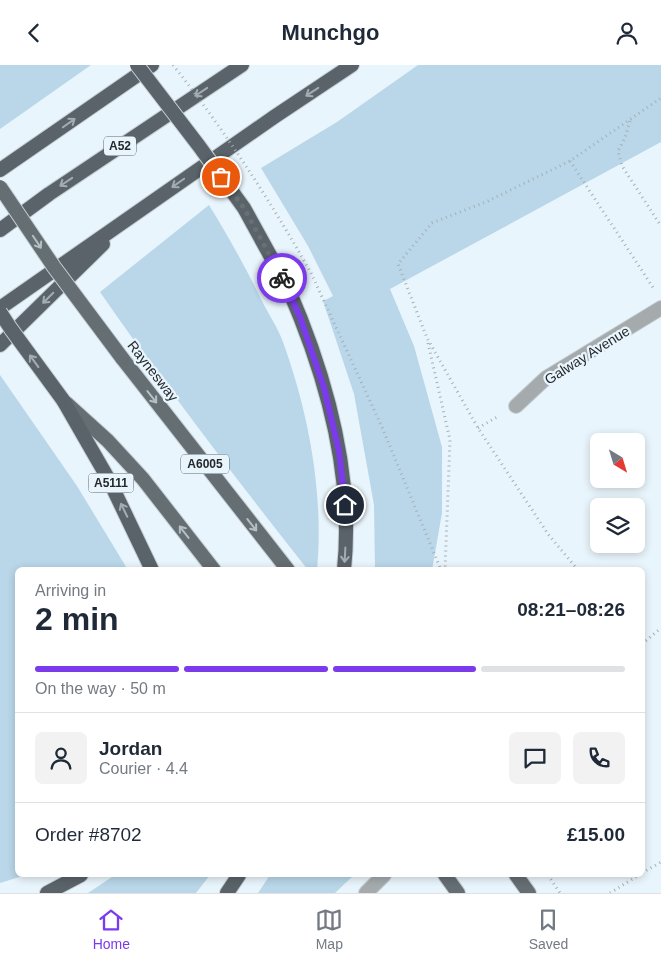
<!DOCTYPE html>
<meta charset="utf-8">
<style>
:root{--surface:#fff;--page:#f2f2f3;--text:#1f2937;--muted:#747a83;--line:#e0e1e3;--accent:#7c3aed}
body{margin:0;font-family:Helvetica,sans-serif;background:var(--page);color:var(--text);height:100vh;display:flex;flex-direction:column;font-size:19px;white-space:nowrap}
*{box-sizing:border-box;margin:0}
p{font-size:16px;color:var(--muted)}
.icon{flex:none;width:28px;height:28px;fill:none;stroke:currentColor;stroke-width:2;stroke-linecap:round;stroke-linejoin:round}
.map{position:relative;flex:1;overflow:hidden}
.drawer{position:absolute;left:15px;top:502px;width:630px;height:310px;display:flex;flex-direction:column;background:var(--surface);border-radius:8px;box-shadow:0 2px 8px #0003}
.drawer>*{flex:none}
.needle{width:32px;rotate:142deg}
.fabs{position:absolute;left:590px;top:368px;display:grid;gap:10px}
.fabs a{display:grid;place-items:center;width:55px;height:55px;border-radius:8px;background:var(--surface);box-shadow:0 2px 8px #0003;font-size:25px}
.pin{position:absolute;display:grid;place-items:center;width:42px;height:42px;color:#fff;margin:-21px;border:2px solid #fff;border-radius:50%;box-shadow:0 1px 5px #0007}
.courier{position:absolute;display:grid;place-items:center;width:50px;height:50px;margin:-25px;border:4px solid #7c3aed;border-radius:50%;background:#fff;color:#222;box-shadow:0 1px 6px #0007}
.summary em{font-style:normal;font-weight:800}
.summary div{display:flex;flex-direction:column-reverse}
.summary{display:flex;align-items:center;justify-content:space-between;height:85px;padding:0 20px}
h1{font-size:32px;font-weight:800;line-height:38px}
.bar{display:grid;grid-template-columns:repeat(4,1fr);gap:8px 5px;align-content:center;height:60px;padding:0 20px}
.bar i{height:6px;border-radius:4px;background:var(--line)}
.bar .on{background:var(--accent)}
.bar p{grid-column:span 4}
.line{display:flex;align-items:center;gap:12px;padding:0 20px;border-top:1px solid var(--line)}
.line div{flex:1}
.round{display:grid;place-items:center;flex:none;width:52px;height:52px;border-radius:8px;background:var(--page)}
header{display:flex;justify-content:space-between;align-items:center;height:65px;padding:0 20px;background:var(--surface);font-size:22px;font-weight:800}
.dock{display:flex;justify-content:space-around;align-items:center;height:70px;border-top:1px solid var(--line);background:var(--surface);font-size:14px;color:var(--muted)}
.dock a{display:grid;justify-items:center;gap:2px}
.dock .on{color:var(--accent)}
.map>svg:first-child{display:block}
</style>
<header><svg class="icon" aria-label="back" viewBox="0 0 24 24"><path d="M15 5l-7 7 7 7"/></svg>Munchgo<svg class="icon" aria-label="person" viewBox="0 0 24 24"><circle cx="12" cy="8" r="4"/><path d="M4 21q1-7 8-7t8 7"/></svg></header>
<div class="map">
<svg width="661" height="828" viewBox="0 0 661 828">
<rect width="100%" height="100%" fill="#e9f5fc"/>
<g fill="#b9d7e9">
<polygon points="0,0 91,0 0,64"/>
<polygon points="418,0 661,0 661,77 390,224 414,281 442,382 442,448 432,505 375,505 374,440 354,329 323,236 333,231 308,181 261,103 337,57"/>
<path d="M 209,140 C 228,171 246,203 262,236 C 269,250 278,263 283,277 C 309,349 324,429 317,505 L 308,505 C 236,414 166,322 100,227 Z"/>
<polygon points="0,310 77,421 128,505 18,505 18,810 26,810 0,818"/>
<polygon points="115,810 210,810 196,828 88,828"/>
<polygon points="270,810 354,810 335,828 258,828"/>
</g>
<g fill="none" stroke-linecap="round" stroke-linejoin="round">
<g stroke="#c6d0d6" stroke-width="16">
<g id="minor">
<polyline points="516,341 546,313 661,243"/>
<polyline points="366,828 384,810"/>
</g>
</g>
<g stroke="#c6d0d6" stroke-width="16">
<g id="primary">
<polyline points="122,293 288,505"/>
<polyline points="66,338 108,376 143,414 214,505"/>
<polyline points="445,810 458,828"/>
<polyline points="516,810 529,828"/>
</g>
</g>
<g stroke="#c6d0d6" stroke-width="16">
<g id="trunk">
<polyline points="0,105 152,0"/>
<polyline points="0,165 49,129 242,0"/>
<path d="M 288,223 C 326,310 354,409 344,505"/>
<polyline points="0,243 274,52 352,0"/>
<polyline points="0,280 103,179"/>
<polyline points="63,335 109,415 152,505"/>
<polyline points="47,828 81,810"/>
<polyline points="227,828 239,810"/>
</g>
</g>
<g stroke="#a6afb5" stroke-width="3" stroke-dasharray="1 4" stroke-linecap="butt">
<polyline points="630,56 625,73 618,86 622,101 661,161"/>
<polyline points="570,96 654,224"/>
<polyline points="311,208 382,362 441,505"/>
<polyline points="428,278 450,375 445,505"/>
<polyline points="478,363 497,352"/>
<polyline points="578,505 548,469 478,363 427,273 398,199 432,158 488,136 570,96 661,33"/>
<polyline points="642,579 661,563"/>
<polyline points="642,808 661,797"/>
<polyline points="548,810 560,828"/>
<polyline points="610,828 639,810"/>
</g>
<use href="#minor" stroke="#a5aaad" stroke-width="14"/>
<use href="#primary" stroke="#656e73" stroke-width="14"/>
<use href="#trunk" stroke="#5a6369" stroke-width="14"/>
<g stroke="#c6d0d6" stroke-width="16" stroke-linecap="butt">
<polyline id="primary-bridge" points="0,122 54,202 122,293"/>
</g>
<g stroke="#c6d0d6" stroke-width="16" stroke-linecap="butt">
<g id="trunk-bridge">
<polyline points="137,0 199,81 244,143 288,223"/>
<polyline points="0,247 11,264 63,335"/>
</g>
</g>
<path stroke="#a6afb5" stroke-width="3" stroke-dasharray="1 4" stroke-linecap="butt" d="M 173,0 C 225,66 270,135 311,208"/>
<use href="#primary-bridge" stroke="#656e73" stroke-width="14"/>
<use href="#trunk-bridge" stroke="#5a6369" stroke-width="14"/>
</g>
<defs><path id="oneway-shaft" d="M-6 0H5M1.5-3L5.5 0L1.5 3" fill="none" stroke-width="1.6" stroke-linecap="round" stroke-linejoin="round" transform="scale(1.25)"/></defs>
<g stroke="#a2acb2">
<use href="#oneway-shaft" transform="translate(201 27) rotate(146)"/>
<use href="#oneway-shaft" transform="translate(312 27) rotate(147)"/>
<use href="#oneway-shaft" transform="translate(69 58) rotate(-35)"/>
<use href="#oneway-shaft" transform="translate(66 117) rotate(146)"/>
<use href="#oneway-shaft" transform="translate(178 118) rotate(145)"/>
<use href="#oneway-shaft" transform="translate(48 233) rotate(135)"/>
<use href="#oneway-shaft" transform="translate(34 296) rotate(-126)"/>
<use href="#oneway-shaft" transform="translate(124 445) rotate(-116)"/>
<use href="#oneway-shaft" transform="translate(345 490) rotate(93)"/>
</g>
<g stroke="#b4bfc5">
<use href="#oneway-shaft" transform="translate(37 177) rotate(56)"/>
<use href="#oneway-shaft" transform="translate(152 332) rotate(52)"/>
<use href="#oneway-shaft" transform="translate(252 460) rotate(52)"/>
<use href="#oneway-shaft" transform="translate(184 467) rotate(-128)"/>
</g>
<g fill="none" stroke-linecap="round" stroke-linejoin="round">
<polyline stroke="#697074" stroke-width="5" stroke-dasharray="0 9" points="221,112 244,143 282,213"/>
<polyline stroke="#7c3aed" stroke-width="6" points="282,213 300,252 324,323 339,386 345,440"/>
</g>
<g text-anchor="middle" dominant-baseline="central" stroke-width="4.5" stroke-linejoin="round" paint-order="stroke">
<g fill="#e9f5fc" stroke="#5f666a" stroke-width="1">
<rect x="104" y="71.5" width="32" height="19" rx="4"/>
<rect x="181" y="389.5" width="48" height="19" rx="4"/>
<rect x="88.5" y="408.5" width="45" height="19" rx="4"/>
</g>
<g font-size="12" font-weight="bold" fill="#24282b">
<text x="120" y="81">A52</text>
<text x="205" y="399">A6005</text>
<text x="111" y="418">A5111</text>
</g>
<g font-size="14" fill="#24282b" stroke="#e9f5fc">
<text transform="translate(587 290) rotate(-32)">Galway Avenue</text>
<text transform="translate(153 306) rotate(52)">Raynesway</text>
</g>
</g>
</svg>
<div class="fabs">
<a><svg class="needle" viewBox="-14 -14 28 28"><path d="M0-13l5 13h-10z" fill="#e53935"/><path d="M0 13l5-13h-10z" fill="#747a83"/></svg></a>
<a><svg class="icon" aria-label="layers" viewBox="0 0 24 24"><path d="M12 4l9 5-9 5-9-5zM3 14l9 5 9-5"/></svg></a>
</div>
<div class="pin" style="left:221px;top:112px;background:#ea580c"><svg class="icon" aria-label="bag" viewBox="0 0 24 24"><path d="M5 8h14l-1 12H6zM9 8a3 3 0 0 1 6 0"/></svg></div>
<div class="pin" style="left:345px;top:440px;background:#1f2937"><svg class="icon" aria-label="home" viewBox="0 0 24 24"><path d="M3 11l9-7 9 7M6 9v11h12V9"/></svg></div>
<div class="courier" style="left:282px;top:213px"><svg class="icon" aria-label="bike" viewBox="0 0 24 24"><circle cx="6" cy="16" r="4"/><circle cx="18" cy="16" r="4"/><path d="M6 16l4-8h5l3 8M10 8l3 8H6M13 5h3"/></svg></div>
<section class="drawer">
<div class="summary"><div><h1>2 min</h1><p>Arriving in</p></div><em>08:21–08:26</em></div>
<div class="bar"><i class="on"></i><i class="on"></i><i class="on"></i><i></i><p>On the way · 50 m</p></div>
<div class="line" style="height:90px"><a class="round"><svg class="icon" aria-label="person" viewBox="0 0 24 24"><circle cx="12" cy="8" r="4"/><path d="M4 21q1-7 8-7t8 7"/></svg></a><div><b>Jordan</b><p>Courier · 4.4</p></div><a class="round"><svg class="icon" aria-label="chat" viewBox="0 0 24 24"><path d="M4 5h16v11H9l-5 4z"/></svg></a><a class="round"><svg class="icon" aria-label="phone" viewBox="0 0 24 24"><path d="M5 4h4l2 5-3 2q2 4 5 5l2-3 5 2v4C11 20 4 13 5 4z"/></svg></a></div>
<div class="line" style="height:65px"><div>Order #8702</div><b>£15.00</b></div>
</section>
</div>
<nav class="dock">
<a class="on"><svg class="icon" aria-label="home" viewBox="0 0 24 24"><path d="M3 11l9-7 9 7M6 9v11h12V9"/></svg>Home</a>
<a><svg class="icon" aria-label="map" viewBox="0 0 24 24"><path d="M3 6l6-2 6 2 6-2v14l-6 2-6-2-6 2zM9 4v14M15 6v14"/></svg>Map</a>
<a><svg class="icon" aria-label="saved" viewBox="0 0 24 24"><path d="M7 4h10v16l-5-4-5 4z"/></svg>Saved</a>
</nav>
